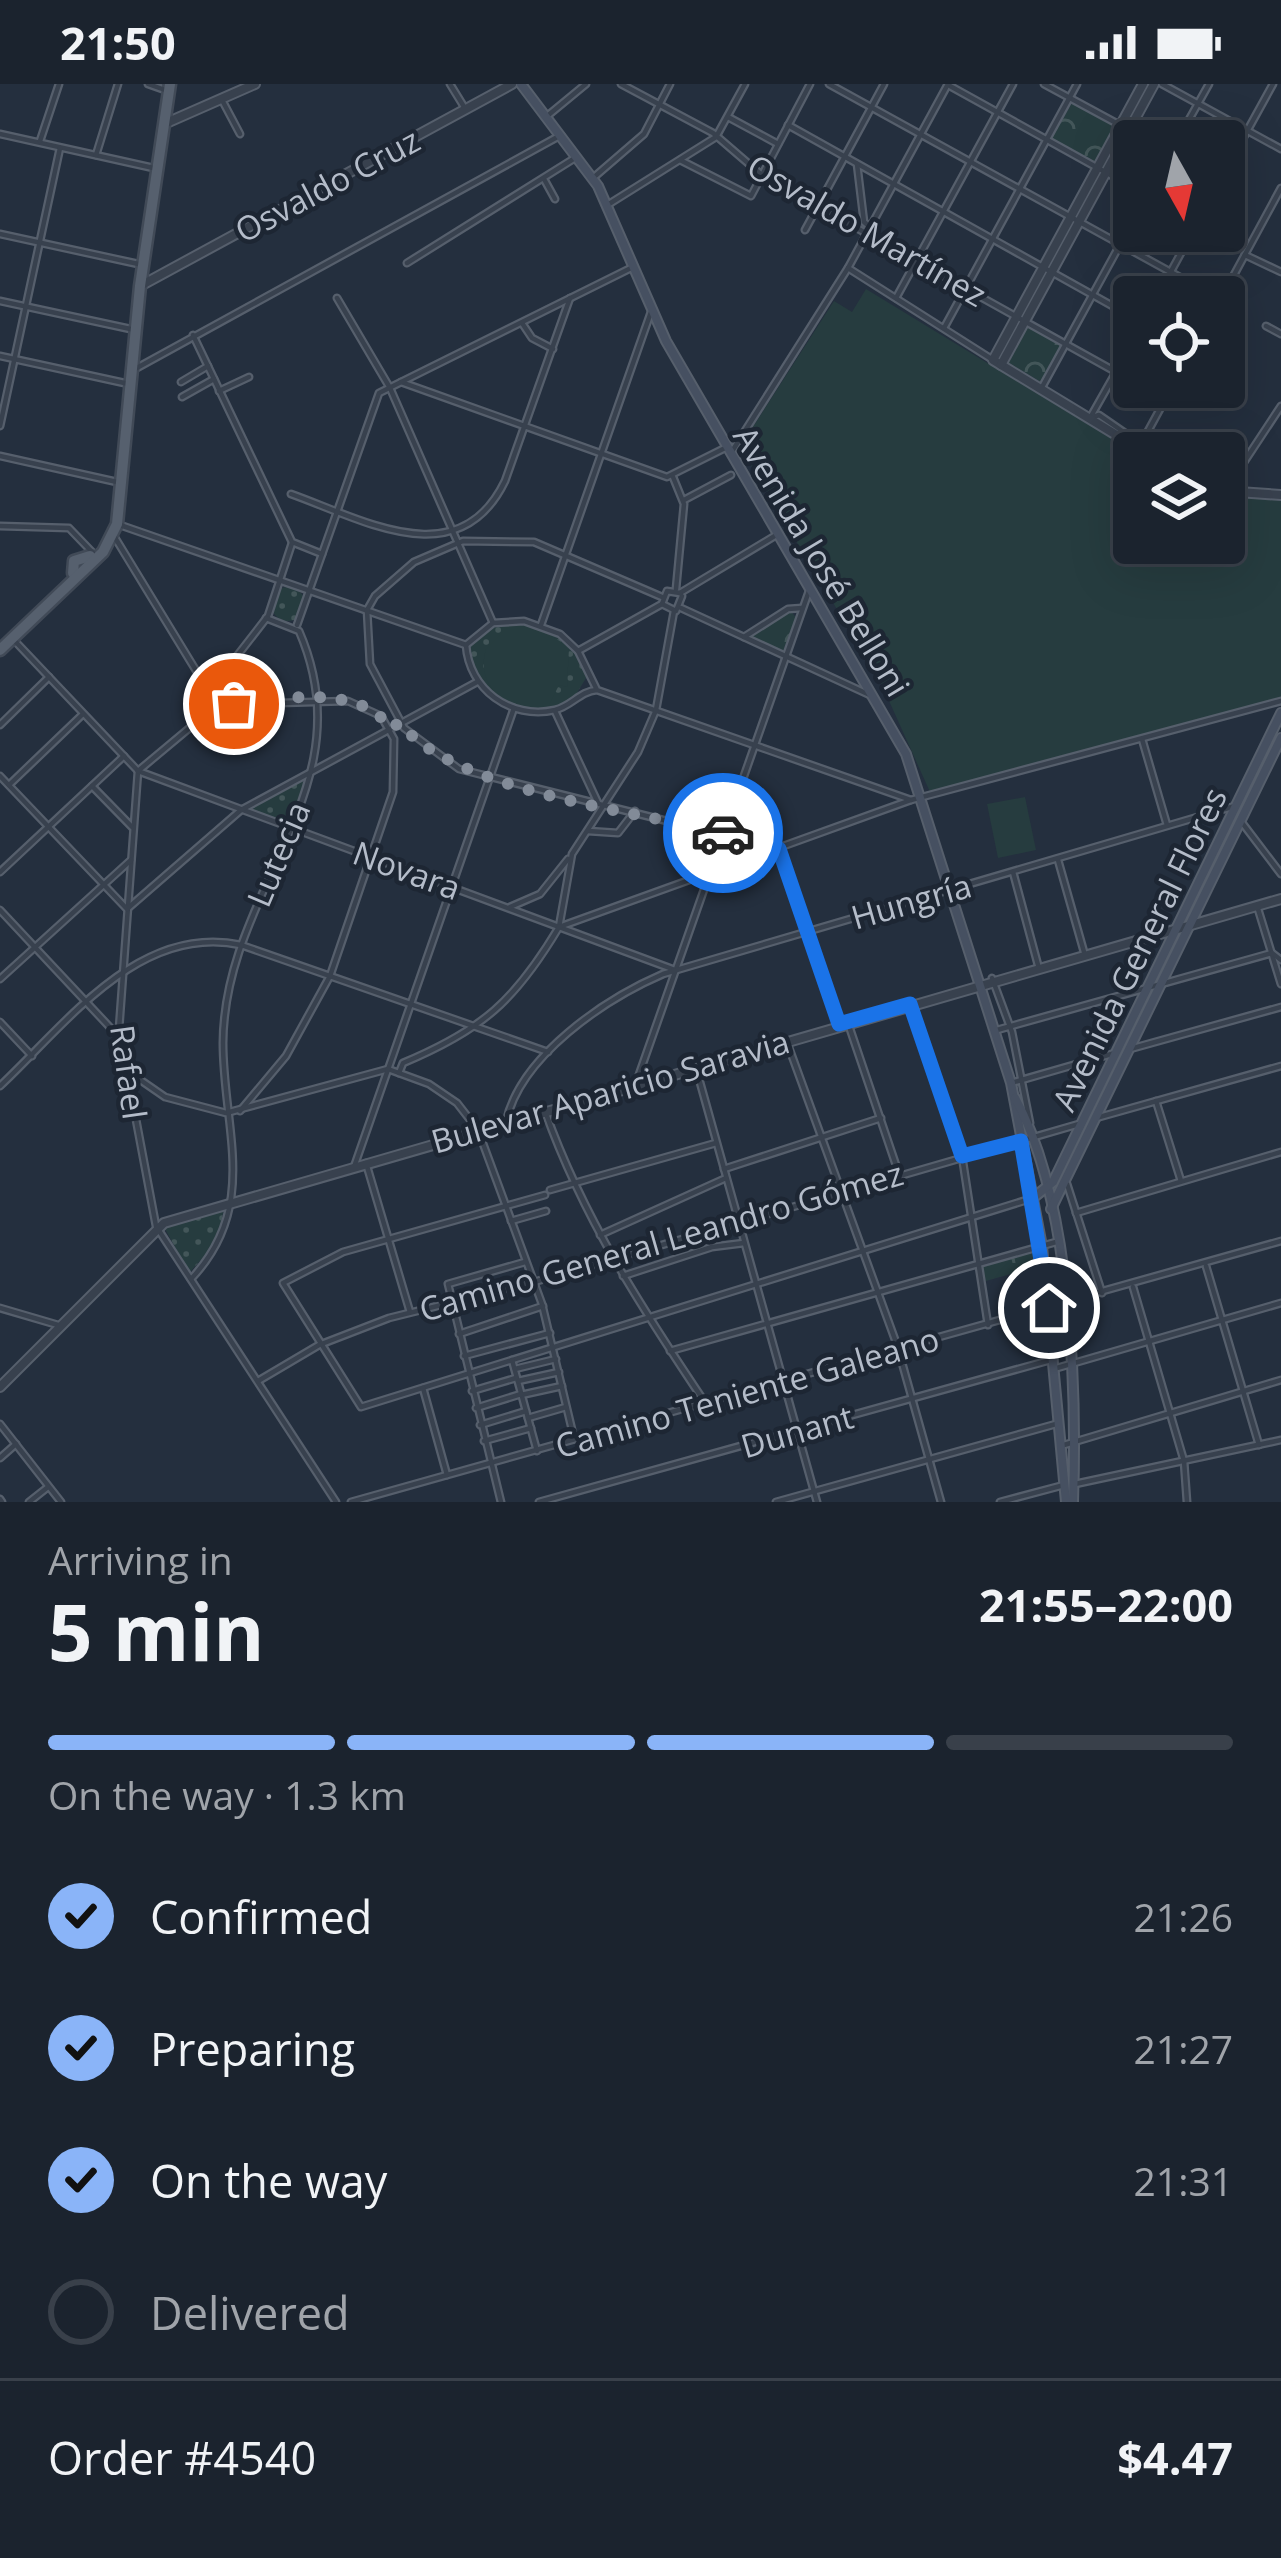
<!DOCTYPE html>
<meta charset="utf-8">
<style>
:root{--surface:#1b232e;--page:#282f3a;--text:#f1f3f6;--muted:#a0a4aa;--line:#39404a;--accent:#8ab4f8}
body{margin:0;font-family:"Open Sans",sans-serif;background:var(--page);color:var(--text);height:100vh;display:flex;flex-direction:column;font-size:45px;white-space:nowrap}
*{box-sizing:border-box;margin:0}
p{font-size:39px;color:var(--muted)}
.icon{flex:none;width:66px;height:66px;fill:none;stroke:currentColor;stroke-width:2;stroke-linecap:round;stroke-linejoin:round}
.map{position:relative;height:1418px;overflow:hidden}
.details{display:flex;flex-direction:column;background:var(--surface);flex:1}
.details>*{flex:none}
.needle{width:78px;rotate:172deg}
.tools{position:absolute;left:1113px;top:36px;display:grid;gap:24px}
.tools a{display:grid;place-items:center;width:132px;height:132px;border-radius:12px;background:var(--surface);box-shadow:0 12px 48px #0002,0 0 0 3px var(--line);font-size:60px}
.pin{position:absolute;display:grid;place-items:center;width:102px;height:102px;color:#fff;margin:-51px;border:6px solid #fff;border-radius:50%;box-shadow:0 3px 12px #0007}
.courier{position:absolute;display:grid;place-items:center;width:120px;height:120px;margin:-60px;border:9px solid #1a73e8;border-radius:50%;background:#fff;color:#222;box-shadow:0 3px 15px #0007}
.headline em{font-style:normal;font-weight:700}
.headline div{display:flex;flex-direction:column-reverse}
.headline{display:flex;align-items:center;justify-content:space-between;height:204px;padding:0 48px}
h1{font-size:78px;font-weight:700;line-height:90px}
.bar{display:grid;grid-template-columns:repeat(4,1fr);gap:18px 12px;align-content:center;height:144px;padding:0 48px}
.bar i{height:15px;border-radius:9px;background:var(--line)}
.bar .on{background:var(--accent)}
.bar p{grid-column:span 4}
.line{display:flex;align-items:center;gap:30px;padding:0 48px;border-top:3px solid var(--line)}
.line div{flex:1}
ol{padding:0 48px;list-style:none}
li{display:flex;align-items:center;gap:36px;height:132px}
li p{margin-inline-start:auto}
li .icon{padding:12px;border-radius:50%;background:var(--accent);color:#111;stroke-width:4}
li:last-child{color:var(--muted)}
li i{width:66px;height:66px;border:6px solid var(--line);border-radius:50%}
.status{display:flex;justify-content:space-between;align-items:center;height:84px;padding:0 60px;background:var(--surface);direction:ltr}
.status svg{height:33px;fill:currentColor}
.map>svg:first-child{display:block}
</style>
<div class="status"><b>21:50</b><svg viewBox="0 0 49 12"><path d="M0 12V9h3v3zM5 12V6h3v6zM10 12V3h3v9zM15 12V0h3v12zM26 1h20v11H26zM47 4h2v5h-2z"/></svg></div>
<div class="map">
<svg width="1281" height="1418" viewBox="0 0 1281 1418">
<defs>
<pattern id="grass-dots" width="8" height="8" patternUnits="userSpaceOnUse" patternTransform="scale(3)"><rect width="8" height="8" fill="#263c3f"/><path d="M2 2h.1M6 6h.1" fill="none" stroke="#435659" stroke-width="1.8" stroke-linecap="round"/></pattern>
<pattern id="park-crowns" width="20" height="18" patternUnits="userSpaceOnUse" patternTransform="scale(3)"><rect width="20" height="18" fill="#263c3f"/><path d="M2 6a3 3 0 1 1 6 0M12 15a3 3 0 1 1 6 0" fill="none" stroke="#435659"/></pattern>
</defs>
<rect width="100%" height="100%" fill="#242f3e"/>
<g fill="url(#grass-dots)">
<circle cx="288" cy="520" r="17"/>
<path d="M 515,538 C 549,544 580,557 586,594 L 572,617 C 529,635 470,617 470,563 L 486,545 Z"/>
<polygon points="301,695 305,700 289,740 253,726 254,721"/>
<polygon points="224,1123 218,1157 189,1189 163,1141"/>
</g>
<g fill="url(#park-crowns)">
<polygon points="1072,19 1116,42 1096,80 1051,55"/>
<polygon points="1026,241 1061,261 1041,298 1007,278"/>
<polygon points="791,527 796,534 783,567 750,554"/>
<polygon points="1036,1166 1043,1181 982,1198 983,1181"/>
</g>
<g fill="#263c3f">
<polygon points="866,205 1135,369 1134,459 1224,459 1226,412 1281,416 1281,615 930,708 881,599 740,363 834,217 852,228"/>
<path d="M 511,540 L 539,544 L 569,563 L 567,603 L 559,601 L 548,623 C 513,630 474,606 486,565 Z"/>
<polygon points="1025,713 1036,766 998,774 987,720"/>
</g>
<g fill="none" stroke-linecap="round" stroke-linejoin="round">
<g stroke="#565f6c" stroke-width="9">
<g id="minor">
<polyline points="148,0 165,6"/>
<polyline points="450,0 466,26"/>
<polyline points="621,0 713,49 763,92 1116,288"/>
<polyline points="829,0 1216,213"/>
<polyline points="1044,0 1118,40"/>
<polyline points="1162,0 1281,65"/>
<polyline points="950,2 1134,104"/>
<polyline points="222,16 240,50"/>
<polyline points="546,33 586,0"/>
<polyline points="728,33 778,60"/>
<polyline points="788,41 1134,234"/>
<polyline points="1128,45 1150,57"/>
<polyline points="0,50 158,85"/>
<polyline points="40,57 59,0"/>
<polyline points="1177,57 1209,0"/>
<polyline points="96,71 118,0"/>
<polyline points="680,76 751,112 810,0"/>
<polyline points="857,80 864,138 870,143"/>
<polyline points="1224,89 1273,0"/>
<polyline points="593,94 644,50 670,0"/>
<polyline points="544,95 555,115"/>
<polyline points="609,120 716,53 745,0"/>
<polyline points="805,146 884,0"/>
<polyline points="0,150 143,181"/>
<polyline points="1245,171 1281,188"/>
<polyline points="407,179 575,74"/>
<polyline points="848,184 993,276"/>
<polyline points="1157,213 1193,147"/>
<polyline points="1222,213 1281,104"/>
<polyline points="337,214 390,304 493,539"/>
<polyline points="896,214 1013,0"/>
<polyline points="0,217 135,246"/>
<polyline points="522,239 532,254 553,265"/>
<polyline points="1266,242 1281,250"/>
<polyline points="944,244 1077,0"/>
<polyline points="193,251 292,458 322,470"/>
<polyline points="1134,256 1090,334 1099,331 1141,360"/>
<polyline points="0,272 129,300"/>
<polyline points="135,285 561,51"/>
<polyline points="181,298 208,282"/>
<polyline points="401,298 667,393 725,364"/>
<polyline points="1041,305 1134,135"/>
<polyline points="219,307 249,293"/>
<polyline points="182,313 214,295"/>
<polyline points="0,342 60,64"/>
<polyline points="1141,360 1172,303"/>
<polyline points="731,369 848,184 948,0"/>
<polyline points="0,372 117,398"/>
<polyline points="673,393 684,420 676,505"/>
<polyline points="1225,407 1281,322"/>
<path d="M 291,410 C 364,436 459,492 505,397 L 570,214"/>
<polyline points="684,416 731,391"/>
<polyline points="120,441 466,561"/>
<polyline points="0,442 69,444 93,469"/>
<polyline points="114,452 217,621"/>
<polyline points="680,509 778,450"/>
<polyline points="662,513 534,458 463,457 414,478 375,512 367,526 370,580 404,644 459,685 779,765 839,940"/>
<polyline points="662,520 676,527 682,512"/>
<polyline points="681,524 872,612"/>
<polyline points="297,541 379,309 631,184"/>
<polyline points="541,541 651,228"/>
<polyline points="744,553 788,525 802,524"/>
<polyline points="12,554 138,687 675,886"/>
<polyline points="578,567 662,520 667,507 680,509"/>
<polyline points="200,591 219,599 219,618"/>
<polyline points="213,596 223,590 268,532 292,459"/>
<path d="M 597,606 L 578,567 L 560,550 L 524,537 L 493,539 L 466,561 C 469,605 510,636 555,626 C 572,622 580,607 597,606 L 911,716"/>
<polyline points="555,627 598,719"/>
<polyline points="0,641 49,593"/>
<polyline points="1142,655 1167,741"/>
<polyline points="138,687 119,945 156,1142 336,1418"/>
<polyline points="138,687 217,621 348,617 381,632 394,655 393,708 330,892 286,972 240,1027"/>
<polyline points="0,692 127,825 241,726 477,598"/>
<polyline points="9,701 83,630"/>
<polyline points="92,702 132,743"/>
<polyline points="1240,736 1281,790"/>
<polyline points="588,747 618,749 635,727"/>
<polyline points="1058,776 1084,868"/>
<polyline points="0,788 124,672"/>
<polyline points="1013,788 1038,881"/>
<polyline points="510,823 540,810 568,775"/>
<polyline points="1258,825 1281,900"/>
<polyline points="0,826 119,953"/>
<polyline points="559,843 572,770 638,668 656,626 674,527"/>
<polyline points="992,894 1012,948 1030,1039"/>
<polyline points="0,895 131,776"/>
<polyline points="911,921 962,1072 988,1241"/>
<polyline points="0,938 32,972"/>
<polyline points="849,942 899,1090"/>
<polyline points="997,946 1272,869 1281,876"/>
<polyline points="788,961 897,1261 941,1418"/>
<polyline points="1130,965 1281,923"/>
<polyline points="696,984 817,1418"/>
<polyline points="126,986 165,1013 226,1029 388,985 429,1000 457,1019 478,1046 542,1220 574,1354"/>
<path d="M 399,989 L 403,979 C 482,946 515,917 559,843 L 911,716 L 1281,617"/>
<polyline points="636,999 809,507"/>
<polyline points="1011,999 1115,969"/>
<path d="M 0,1002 C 66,940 139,839 241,861 L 548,968"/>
<polyline points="1156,1017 1181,1097"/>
<path d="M 545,1027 C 583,1134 643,1226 706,1320"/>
<polyline points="1096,1034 1281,982"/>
<path d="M 506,1038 C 520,972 605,915 663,890 L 1235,722"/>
<polyline points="366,1079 410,1228"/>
<polyline points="354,1083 514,624"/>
<polyline points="724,1085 881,1034"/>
<polyline points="1067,1100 1102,1209"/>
<polyline points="550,1106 716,1059"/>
<polyline points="545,1111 343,1168 283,1199 361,1323 1033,1114"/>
<polyline points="1076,1129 1281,1068"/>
<polyline points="511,1137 546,1127"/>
<polyline points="600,1151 726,1094"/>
<polyline points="1206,1182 1259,1361"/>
<polyline points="623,1192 712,1163 744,1159"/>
<path d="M 191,1195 C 260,1122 223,1045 223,959 C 224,803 368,705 299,547 L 266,534"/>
<polyline points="1133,1203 1184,1377 1187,1418"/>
<polyline points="0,1224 58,1241"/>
<polyline points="459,1250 543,1222"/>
<polyline points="670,1267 1056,1158"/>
<polyline points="464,1272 550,1249"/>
<polyline points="512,1276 537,1367"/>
<polyline points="1057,1284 1281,1219"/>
<polyline points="515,1285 556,1275"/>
<polyline points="258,1297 319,1261 389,1234 534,1198 1079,1040"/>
<polyline points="518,1297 559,1288"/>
<polyline points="423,1304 447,1391"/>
<polyline points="472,1307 516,1294"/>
<polyline points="521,1311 562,1302"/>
<polyline points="476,1324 521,1310"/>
<polyline points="528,1334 566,1323"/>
<polyline points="0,1340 61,1418"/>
<polyline points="480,1341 526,1327"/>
<polyline points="484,1357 531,1344"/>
<polyline points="1064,1361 1281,1296"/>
<polyline points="0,1374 16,1360"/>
<polyline points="1075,1400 1281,1356"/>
<polyline points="0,1415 2,1418"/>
<polyline points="29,1418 48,1403"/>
<polyline points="351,1418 1281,1157"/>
<polyline points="501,1418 448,1200 525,1178"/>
<polyline points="539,1418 1054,1275"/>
<polyline points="776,1418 1056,1340"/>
<polyline points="1000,1418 1064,1401"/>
</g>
</g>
<g stroke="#565f6c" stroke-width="12">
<g id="tertiary">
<polyline points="1143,0 993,276 1146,369"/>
<polyline points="164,40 255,0"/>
<polyline points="142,201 512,0"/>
<polyline points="1001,281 1154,0"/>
<polyline points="1224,407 1281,411"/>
<polyline points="0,1303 164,1139 1281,815"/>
</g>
</g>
<g stroke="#565f6c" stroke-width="12">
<g id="secondary">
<polyline points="521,0 598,102 666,257 906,670 1011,999 1042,1162 1066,1418"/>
<path d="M 1015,1014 C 1071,1116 1077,1302 1073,1418"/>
<polyline points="1033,1114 1053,1098 1281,629"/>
<polyline points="1051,1125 1281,654"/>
</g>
</g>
<g stroke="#414a57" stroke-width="15">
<g id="primary">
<polyline points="73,489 74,477 90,472"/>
<polyline points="0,566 103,468 117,440 140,202 170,0"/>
</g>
</g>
<use href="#minor" stroke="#38414e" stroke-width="4.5"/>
<use href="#tertiary" stroke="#38414e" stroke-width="8"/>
<use href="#secondary" stroke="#465061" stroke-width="8"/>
<use href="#primary" stroke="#56606e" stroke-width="10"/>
</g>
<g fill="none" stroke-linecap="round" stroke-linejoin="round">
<path stroke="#828b98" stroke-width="12" stroke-dasharray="0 21.6" d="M 234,620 C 278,614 362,600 390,644 L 400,639 C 455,708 636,727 723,749"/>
<polyline stroke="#1a73e8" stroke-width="15" points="723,749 779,765 839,940 910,920 962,1072 1021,1057 1049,1224"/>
</g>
<g text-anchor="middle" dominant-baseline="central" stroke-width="9" stroke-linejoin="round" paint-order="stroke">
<g font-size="33" fill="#b4bcc9" stroke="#1d2633">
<text transform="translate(327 101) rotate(-28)">Osvaldo Cruz</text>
<text transform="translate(867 146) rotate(30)">Osvaldo Martínez</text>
<text transform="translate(822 477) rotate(59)">Avenida José Belloni</text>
<text transform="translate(278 770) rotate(-67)">Lutecia</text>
<text transform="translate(407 786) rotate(20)">Novara</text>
<text transform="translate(911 817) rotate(-16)">Hungría</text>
<text transform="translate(1139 865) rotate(-64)">Avenida General Flores</text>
<text transform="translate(129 988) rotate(82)">Rafael</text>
<text transform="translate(610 1007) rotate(-16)">Bulevar Aparicio Saravia</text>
<text transform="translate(661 1157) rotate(-16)">Camino General Leandro Gómez</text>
<text transform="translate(747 1308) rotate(-16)">Camino Teniente Galeano</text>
<text transform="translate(797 1347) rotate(-16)">Dunant</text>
</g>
</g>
</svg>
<div class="tools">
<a><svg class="needle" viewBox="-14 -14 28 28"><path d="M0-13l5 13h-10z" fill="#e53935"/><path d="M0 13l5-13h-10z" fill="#a0a4aa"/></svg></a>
<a><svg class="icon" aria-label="locate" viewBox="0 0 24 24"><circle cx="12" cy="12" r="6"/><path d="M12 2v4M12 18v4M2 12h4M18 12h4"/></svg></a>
<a><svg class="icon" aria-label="layers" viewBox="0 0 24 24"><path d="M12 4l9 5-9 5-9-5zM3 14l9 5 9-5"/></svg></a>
</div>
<div class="pin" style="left:234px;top:620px;background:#ea580c"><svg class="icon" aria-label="bag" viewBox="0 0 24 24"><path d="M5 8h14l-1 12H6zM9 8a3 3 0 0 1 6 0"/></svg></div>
<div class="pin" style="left:1049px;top:1224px;background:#1f2937"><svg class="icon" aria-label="home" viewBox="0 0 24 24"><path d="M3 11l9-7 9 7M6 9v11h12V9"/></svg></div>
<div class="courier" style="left:723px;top:749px"><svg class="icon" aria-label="car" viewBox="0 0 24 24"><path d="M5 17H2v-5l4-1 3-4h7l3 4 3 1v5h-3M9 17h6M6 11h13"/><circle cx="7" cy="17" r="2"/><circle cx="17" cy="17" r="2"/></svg></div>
</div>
<section class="details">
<div class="headline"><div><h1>5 min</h1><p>Arriving in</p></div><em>21:55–22:00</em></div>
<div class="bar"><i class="on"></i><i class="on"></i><i class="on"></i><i></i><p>On the way · 1.3 km</p></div>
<ol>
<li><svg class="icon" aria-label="check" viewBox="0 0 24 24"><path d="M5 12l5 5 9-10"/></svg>Confirmed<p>21:26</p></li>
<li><svg class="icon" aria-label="check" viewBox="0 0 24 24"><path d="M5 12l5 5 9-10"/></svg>Preparing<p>21:27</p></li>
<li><svg class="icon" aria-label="check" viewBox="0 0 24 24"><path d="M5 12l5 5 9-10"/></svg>On the way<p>21:31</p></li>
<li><i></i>Delivered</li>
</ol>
<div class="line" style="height:156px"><div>Order #4540</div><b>$4.47</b></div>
</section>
